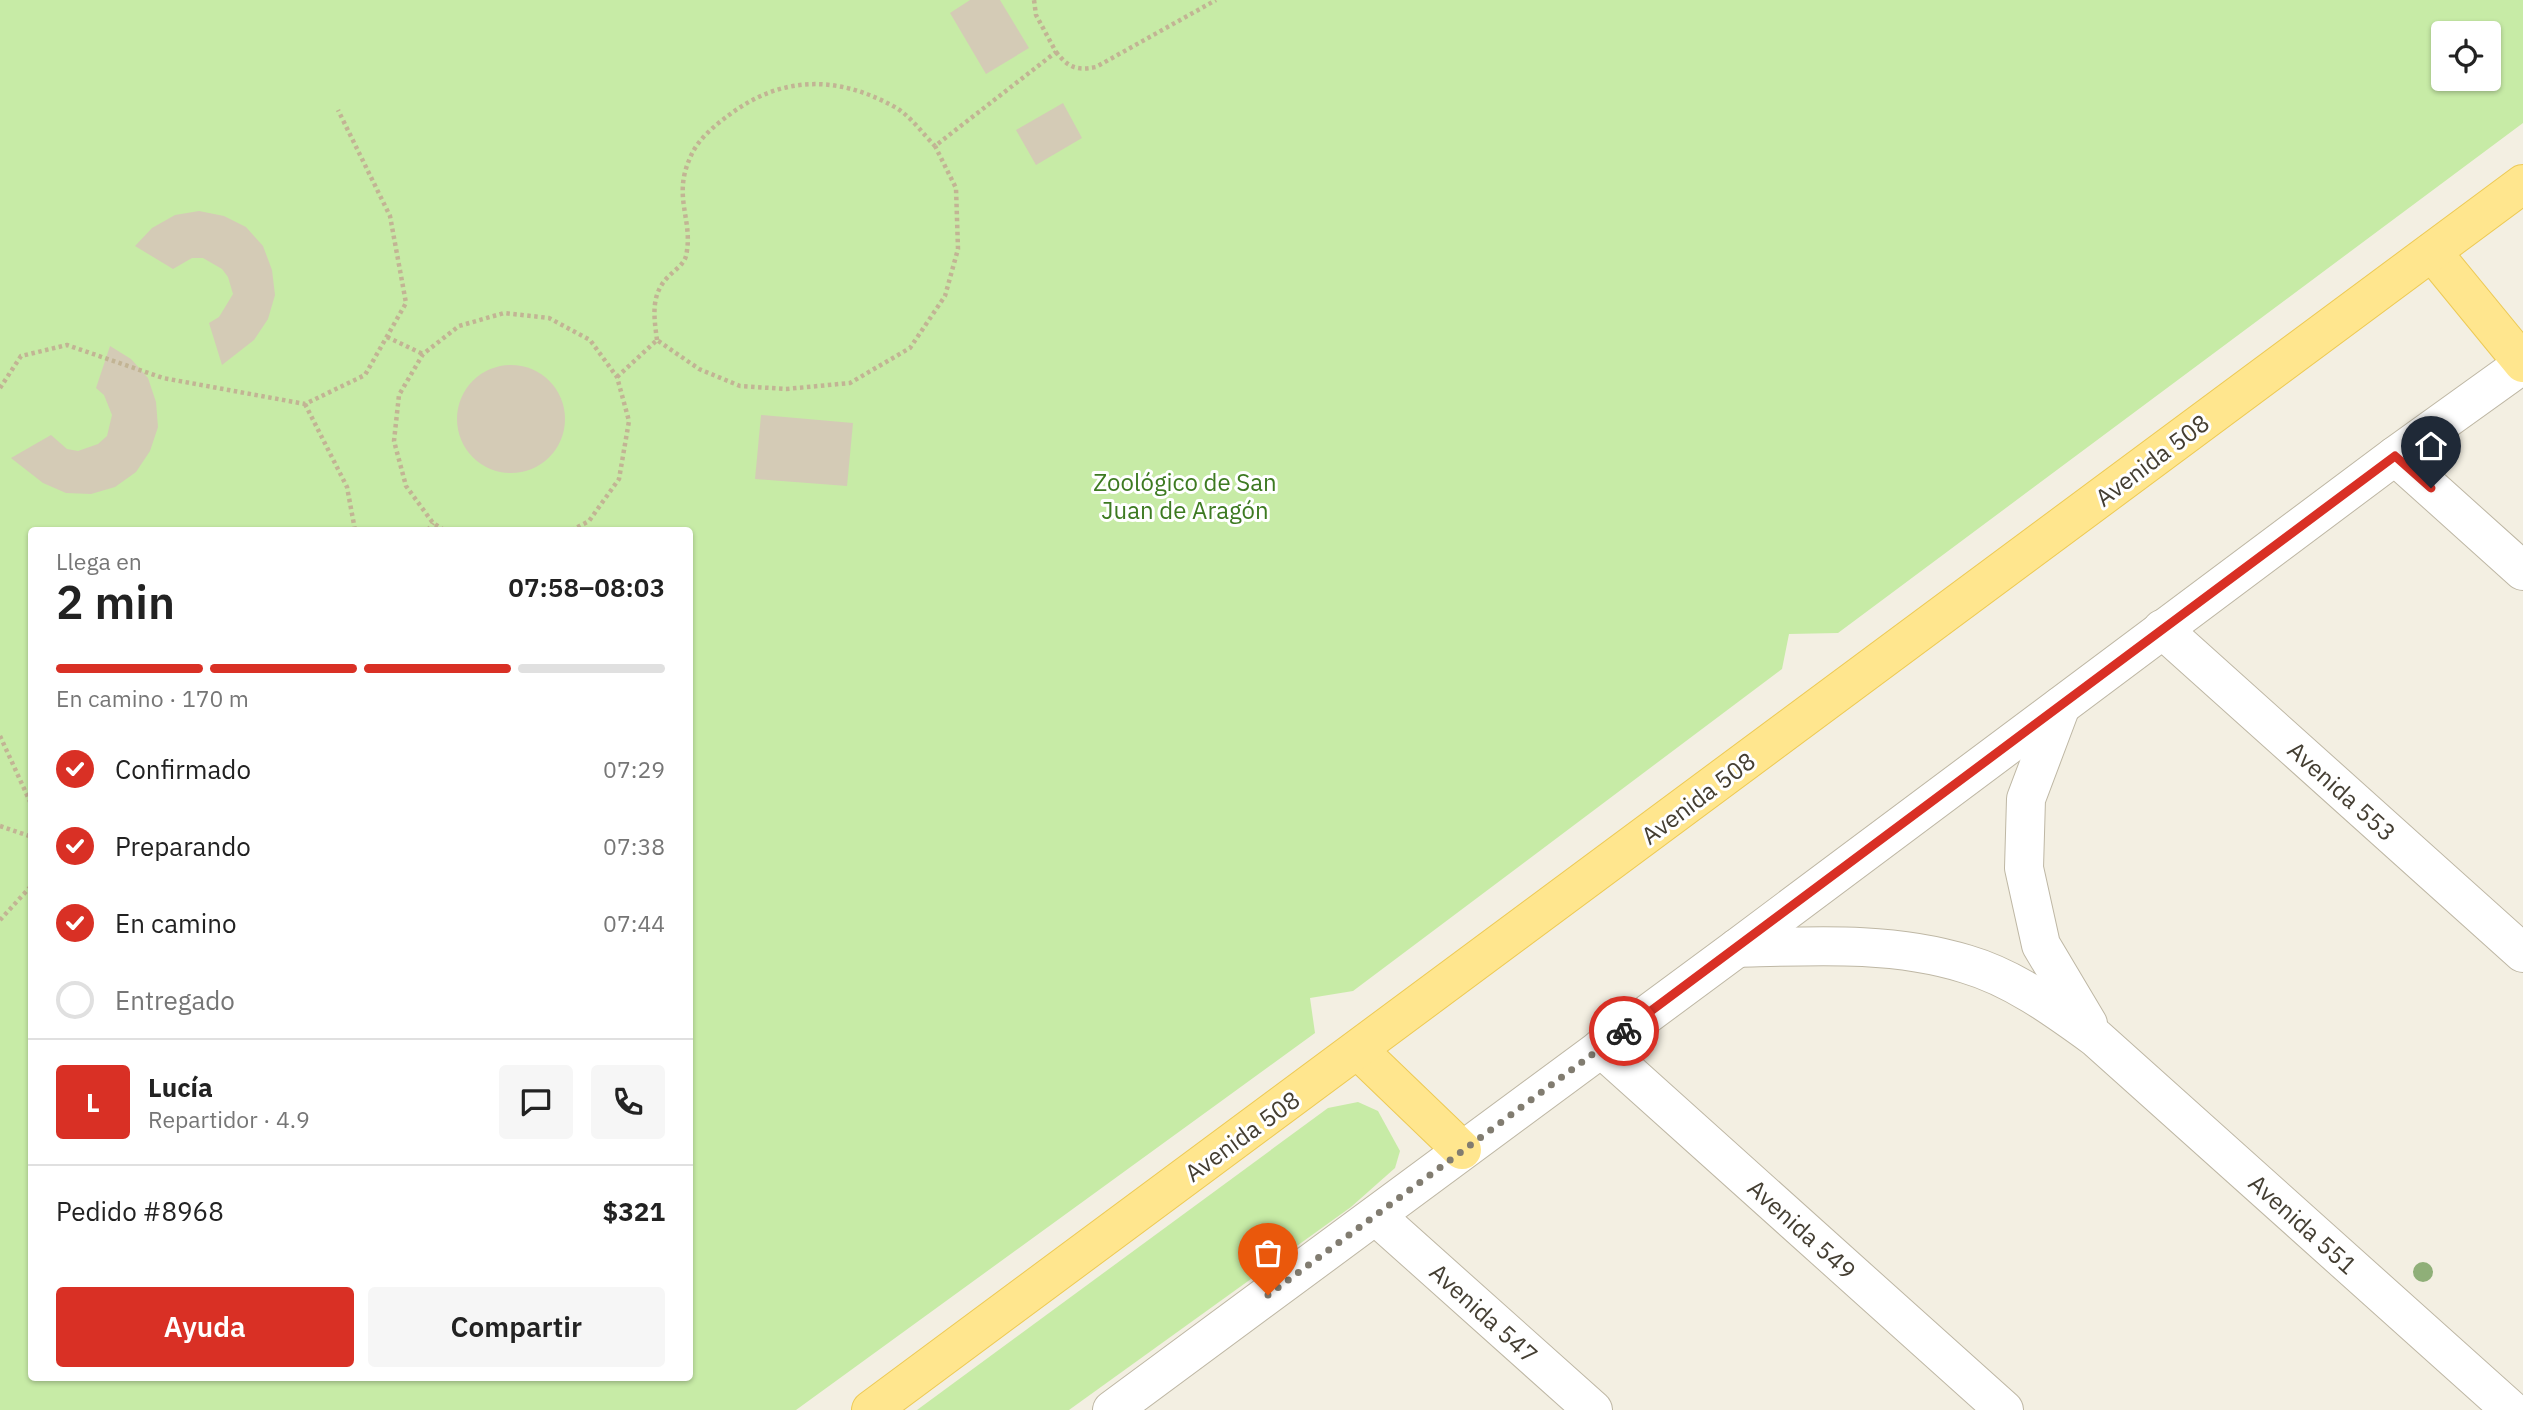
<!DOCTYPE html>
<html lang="es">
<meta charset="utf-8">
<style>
:root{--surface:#fff;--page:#f6f6f6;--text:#222;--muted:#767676;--line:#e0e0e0;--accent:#d93025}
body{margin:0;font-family:"IBM Plex Sans",sans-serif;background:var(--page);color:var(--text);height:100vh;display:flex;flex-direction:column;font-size:26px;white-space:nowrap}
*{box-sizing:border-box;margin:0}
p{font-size:23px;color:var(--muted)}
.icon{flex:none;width:38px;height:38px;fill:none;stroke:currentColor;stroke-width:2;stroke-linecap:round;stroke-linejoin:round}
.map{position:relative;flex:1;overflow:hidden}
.panel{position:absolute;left:28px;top:527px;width:665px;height:854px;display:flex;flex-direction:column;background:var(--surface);border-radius:7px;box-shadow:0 2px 5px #0004}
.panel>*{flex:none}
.buttons{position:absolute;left:2431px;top:21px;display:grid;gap:14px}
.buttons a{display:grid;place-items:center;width:70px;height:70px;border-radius:7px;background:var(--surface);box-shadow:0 2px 5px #0004;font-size:35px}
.pin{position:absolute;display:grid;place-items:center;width:60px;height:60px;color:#fff;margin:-72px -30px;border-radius:50% 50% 50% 0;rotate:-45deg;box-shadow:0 0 7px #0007}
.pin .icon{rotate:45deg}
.courier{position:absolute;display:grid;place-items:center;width:70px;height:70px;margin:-35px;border:5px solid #d93025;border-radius:50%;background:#fff;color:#222;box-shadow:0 2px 9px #0007}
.headline em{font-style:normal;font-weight:600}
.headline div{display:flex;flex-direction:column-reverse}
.headline{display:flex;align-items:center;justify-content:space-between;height:119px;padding:0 28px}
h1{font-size:46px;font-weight:600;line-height:52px}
.bar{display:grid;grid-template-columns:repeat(4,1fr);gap:10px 7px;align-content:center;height:84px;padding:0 28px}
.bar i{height:9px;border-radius:5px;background:var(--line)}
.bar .on{background:var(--accent)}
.bar p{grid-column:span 4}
.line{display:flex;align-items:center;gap:18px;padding:0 28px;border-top:2px solid var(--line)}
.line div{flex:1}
.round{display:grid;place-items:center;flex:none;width:74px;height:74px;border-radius:7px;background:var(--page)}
ol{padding:0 28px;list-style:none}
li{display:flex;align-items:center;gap:21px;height:77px}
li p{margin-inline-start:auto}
li .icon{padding:7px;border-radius:50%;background:var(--accent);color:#fff;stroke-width:4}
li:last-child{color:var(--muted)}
li i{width:38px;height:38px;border:4px solid var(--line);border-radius:50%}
.cta{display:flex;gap:14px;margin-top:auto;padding:14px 28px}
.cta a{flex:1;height:80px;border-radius:7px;background:var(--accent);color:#fff;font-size:28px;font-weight:600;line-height:80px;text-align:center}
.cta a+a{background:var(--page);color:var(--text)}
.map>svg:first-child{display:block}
</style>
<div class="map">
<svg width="2523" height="1410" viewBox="0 0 2523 1410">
<rect width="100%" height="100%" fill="#f3efe2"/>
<g fill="#c7eba6" fill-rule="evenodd">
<path d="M 0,0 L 2523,0 L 2523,123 L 1838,633 L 1789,634 L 1782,669 L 1353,991 L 1310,998 L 1315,1033 L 796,1410 L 0,1410 ZM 2443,33 L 2488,33 L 2488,79 L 2443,79 ZM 32,530 L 690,530 L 690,1377 L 32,1377 Z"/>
<polygon points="1358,1102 1378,1111 1400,1151 1395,1168 1351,1207 1069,1410 917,1410 1328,1108"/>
</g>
<g fill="#d4cbb6">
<polygon points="970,0 1000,0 1029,48 986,74 950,13"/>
<polygon points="1063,103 1082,138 1036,165 1016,130"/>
<polygon points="199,211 224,216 246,227 263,246 272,270 275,295 268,319 254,340 222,365 209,323 219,317 233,294 228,277 222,269 203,258 192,258 173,269 135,246 152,228 175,215"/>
<polygon points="110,346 131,359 148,378 156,402 158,427 150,451 136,472 115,487 91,494 66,493 43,483 11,458 51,435 67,449 78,451 98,444 107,436 112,415 104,395 96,388"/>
<circle cx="511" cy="419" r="54"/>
<polygon points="761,415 853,423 847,486 755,479"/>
</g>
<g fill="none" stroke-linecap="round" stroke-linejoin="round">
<g stroke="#beb7a4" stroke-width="40">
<g id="minor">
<polyline points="2395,456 2523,571"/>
<polyline points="2162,629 2523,953"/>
<polyline points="2061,706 2026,799 2024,868 2041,945 2088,1024"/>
<path d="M 1737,948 C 1813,946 1892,941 1966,964 C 2014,978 2056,1009 2096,1038 L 2511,1410"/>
<polyline points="1601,1048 2004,1410"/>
<polyline points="1376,1216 1593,1410"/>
<polyline points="1112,1410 1737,948 2395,456 2523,364"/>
</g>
</g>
<g stroke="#edca55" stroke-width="40">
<g id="major">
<polyline points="2432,252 2523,363"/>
<polyline points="1358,1050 1462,1150"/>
<polyline points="871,1410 2523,184"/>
</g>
</g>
<g stroke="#c2b494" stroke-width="4.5" stroke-dasharray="3.5 3.5" stroke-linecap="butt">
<path d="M 1056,52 C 1068,67 1076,71 1096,67 L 1216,0"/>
<polyline points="387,337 423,354"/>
<path d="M 657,340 C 654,317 650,294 669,276 C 675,270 684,264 686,256 C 694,220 672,198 690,158 C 697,140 714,126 729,115 C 781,76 836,75 893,106 C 909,114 923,134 935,146"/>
<polyline points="617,377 657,340 699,369 740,386 786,389 850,383 910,348 945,296 958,249 956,188 935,146 1056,52 1036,15 1034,0"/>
<polyline points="0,388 21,356 67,345 163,378 305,404 365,375 406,303 390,216 338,110"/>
<polyline points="305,404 347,487 355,530"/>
<polyline points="428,530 433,523"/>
<polyline points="444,530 433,523 406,486 394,441 399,395 423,354 459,326 504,313 549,318 590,340 617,377 629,421 619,479 589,521 572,530"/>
<polyline points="0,736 32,806"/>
<polyline points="0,826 32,837"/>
<polyline points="0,920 32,885"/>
</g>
<use href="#minor" stroke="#fff" stroke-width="38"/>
<use href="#major" stroke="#ffe68e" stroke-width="38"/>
</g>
<circle fill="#8faf78" cx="2423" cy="1272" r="10"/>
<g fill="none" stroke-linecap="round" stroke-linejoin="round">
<polyline stroke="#817c70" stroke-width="7" stroke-dasharray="0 12.6" points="1268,1295 1624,1031"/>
<polyline stroke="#d93025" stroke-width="9" points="1624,1031 2395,456 2431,488"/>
</g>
<g text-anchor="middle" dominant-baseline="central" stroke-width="6" stroke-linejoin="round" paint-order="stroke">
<g font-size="24" fill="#443e32" stroke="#fff">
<text transform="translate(2152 460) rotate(-37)">Avenida 508</text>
<text transform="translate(2342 791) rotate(42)">Avenida 553</text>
<text transform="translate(1698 798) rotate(-37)">Avenida 508</text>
<text transform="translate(1242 1136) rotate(-36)">Avenida 508</text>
<text transform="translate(2303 1224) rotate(42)">Avenida 551</text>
<text transform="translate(1802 1229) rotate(42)">Avenida 549</text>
<text transform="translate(1484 1313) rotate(42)">Avenida 547</text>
</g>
<g font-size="24" fill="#3d7a21" stroke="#fff">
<text x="1185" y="482">Zoológico de San<tspan x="1185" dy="28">Juan de Aragón</tspan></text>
</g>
</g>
</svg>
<div class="buttons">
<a><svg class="icon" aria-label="locate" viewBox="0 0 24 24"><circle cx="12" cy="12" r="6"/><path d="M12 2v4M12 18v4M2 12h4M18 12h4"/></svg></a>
</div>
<div class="pin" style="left:1268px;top:1295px;background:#ea580c"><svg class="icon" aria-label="bag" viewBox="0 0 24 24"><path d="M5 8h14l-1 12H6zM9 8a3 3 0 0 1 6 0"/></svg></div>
<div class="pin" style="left:2431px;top:488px;background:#1f2937"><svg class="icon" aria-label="home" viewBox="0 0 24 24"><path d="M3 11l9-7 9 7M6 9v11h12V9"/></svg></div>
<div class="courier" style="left:1624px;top:1031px"><svg class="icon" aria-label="bike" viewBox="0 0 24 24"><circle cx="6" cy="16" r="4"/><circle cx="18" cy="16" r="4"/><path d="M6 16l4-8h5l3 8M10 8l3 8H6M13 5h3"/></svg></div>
<section class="panel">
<div class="headline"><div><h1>2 min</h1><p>Llega en</p></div><em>07:58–08:03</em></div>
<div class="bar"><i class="on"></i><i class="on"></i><i class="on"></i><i></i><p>En camino · 170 m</p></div>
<ol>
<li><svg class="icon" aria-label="check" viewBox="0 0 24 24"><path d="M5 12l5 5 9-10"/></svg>Confirmado<p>07:29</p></li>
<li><svg class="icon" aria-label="check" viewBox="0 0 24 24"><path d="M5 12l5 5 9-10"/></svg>Preparando<p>07:38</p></li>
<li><svg class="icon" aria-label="check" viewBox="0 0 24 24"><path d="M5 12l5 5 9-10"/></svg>En camino<p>07:44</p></li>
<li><i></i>Entregado</li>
</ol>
<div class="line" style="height:126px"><b class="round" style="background:var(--accent);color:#fff">L</b><div><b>Lucía</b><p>Repartidor · 4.9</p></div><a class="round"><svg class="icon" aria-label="chat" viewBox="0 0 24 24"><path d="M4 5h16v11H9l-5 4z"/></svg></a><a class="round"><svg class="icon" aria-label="phone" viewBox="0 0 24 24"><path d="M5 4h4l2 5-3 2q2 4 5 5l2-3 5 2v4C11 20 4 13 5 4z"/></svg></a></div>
<div class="line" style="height:91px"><div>Pedido #8968</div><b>$321</b></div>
<div class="cta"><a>Ayuda</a><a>Compartir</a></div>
</section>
</div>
